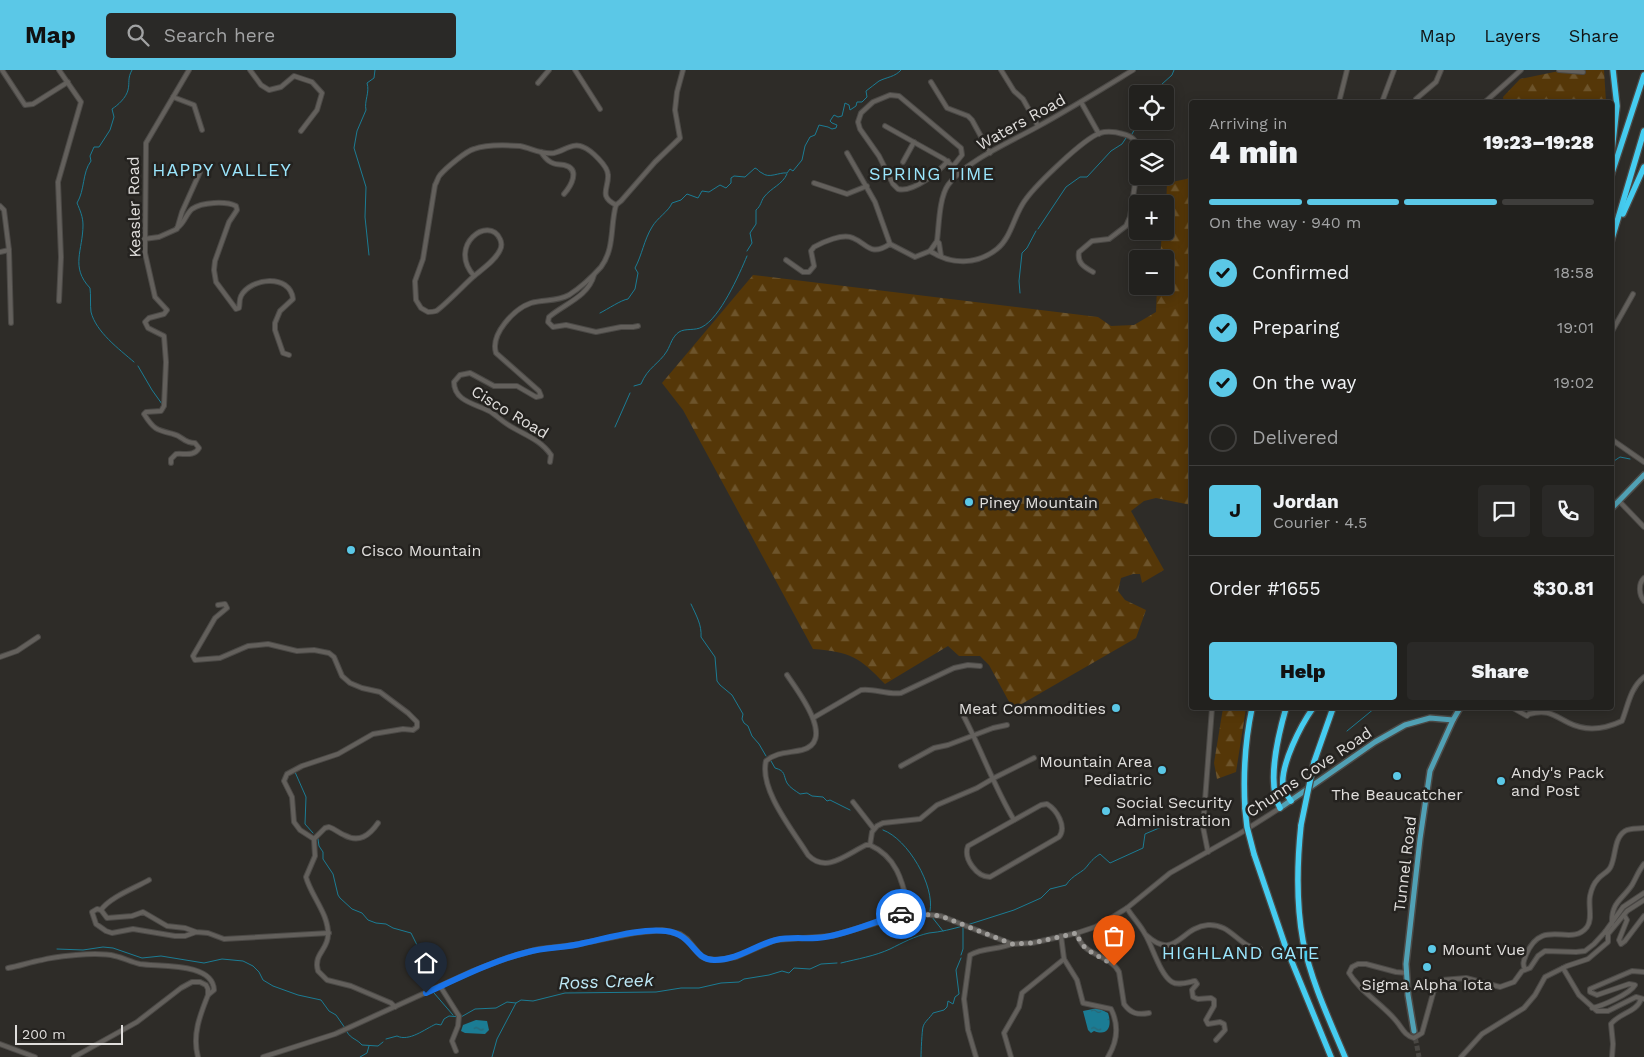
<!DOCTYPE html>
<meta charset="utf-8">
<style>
:root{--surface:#22211e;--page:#2a2927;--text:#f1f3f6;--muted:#a2a3a4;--line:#3f3e3c;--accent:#5bc8e7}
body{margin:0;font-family:"Work Sans",sans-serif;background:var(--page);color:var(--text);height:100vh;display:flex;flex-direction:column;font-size:19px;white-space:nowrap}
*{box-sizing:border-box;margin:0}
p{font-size:16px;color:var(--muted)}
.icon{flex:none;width:28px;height:28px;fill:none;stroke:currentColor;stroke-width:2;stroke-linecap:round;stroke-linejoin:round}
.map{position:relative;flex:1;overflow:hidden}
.sheet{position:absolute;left:1189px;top:30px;width:425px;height:610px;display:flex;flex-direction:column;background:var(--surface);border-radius:5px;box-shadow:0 2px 12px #0003,0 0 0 1px var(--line)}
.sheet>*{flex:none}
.buttons{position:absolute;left:1129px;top:15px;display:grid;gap:10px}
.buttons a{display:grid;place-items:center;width:45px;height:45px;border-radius:5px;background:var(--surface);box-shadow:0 2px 12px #0003,0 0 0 1px var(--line);font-size:25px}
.scale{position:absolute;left:15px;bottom:12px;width:108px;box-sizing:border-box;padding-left:5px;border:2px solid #e0dedc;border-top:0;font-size:14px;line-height:18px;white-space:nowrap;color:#e0dedc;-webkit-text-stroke:4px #24221f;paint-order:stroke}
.pin{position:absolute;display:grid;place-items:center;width:42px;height:42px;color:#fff;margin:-51px -21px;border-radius:50% 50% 50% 0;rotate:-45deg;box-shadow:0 0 5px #0007}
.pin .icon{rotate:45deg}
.courier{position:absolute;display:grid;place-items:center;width:50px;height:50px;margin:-25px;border:4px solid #1a73e8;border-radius:50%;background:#fff;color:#222;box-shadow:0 1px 6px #0007}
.overview em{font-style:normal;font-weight:800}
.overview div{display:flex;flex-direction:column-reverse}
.overview{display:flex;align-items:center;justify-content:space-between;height:85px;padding:0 20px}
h1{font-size:32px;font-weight:800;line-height:38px}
.bar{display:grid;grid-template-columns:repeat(4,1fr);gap:8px 5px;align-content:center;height:60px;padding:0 20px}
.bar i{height:6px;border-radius:4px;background:var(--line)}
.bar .active{background:var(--accent)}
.bar p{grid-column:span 4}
.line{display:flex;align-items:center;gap:12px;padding:0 20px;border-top:1px solid var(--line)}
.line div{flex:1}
.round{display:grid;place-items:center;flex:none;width:52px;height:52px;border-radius:5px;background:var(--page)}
ol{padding:0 20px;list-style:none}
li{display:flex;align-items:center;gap:15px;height:55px}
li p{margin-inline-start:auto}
li .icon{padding:5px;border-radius:50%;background:var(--accent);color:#111;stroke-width:4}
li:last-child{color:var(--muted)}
li i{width:28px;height:28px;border:2px solid var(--line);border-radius:50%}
.cta{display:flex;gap:10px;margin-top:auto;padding:10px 20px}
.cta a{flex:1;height:58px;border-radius:5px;background:var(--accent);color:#111;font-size:20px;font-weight:800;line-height:58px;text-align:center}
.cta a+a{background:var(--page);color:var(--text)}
header{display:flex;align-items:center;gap:30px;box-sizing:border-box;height:70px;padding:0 25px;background:var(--accent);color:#111}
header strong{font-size:24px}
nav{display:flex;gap:28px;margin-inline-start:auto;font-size:18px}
.search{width:350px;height:45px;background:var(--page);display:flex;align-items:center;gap:12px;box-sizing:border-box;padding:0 18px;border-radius:5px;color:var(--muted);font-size:19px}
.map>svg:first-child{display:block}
</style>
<header>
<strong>Map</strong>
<div class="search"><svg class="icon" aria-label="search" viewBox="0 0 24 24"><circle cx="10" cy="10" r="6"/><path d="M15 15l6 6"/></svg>Search here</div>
<nav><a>Map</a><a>Layers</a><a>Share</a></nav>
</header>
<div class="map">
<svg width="1644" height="987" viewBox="0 0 1644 987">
<defs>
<pattern id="forest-firs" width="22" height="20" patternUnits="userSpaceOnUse" patternTransform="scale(1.25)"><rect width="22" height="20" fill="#553708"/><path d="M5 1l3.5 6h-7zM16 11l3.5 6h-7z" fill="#6d542b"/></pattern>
<pattern id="water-ripples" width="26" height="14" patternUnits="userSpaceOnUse" patternTransform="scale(1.25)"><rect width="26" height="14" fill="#1b7c94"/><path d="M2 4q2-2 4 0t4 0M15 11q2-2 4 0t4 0" fill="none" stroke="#2b6573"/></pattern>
</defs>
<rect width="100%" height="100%" fill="#2e2c28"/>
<g fill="url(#forest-firs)">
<polygon points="1564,0 1604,0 1606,32 1504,32 1503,27 1520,9"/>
<path d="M 1191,108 L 1191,435 L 1156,428 L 1144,431 L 1131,441 L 1164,500 L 1142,513 L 1140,504 L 1133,504 L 1121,508 L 1118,521 L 1125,530 L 1146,540 L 1136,568 L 1013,639 L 989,595 L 980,586 L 959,586 L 948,576 L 885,614 C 859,587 851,582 813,579 L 683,340 L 662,313 L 753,205 L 1098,247 L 1111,256 L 1134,255 L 1156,242 L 1157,216 L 1165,216 L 1165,189 L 1160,189 L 1162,161 L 1165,161 L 1167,113 Z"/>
<polygon points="1223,638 1246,638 1236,702 1217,709 1214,693"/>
</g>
<g fill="url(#water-ripples)">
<path d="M 1098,938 L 1108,943 C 1112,955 1109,967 1094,961 L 1091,963 L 1088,960 L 1083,941 Z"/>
<polygon points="476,950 487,951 489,960 485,964 465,963 461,961 463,955"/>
</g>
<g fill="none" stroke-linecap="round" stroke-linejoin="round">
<g stroke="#1b7c94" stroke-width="1">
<path d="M 132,0 C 127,9 130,12 128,20 C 126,28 118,35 112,39 L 114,47 L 110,60 L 99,77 L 94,77 L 90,86 L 91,91 C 82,103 85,120 77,133 C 80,140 83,147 83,155 C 83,180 70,197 90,218 C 91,225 90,235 91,242 C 96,262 119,279 134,292"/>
<polyline points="1151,24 1172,5 1174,0"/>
<polyline points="1138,36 1136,39 1138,49"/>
<polyline points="1132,64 1138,53 1138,51"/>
<polyline points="1038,159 1066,117 1080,107 1087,107 1111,81 1122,74 1126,68"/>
<path d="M 747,181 L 752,173 L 750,163 L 756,154 L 756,140 C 761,136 761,131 764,127 C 772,117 782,115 787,104"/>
<path d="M 369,185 L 365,147 L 366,117 L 354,78 L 357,61 L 366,40 C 364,31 370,22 367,13 L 374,8 L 375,0"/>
<polyline points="1020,223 1019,211 1022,183 1027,178 1036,161"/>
<path d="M 600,243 C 608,239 621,230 628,229 L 635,219 L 638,203 L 635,198 C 642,185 644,170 652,157 C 657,148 669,141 672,133 L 681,130 L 687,124 L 698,128 L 702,121 L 709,122 L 720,115 L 726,118 L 731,113 L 731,108 L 734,106 L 745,107 L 755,98 C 758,99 759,102 762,103 C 769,109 779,102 787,103 L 790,99 L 793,101 L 802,90 L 805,76 L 810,67 L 815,65 L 819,55 L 828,57 L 832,59 L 836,58 L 837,55 L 832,53 L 830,51 L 834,45 L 838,47 L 842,46 L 845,33 L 849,35 L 850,40 L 856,36 L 857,32 L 862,32 L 867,27 L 866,21 C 870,18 875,14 879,11 C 887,7 895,7 901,0"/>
<polyline points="138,296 152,320 162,334"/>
<path d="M 634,316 L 641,314 C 648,297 659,294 667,281 C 671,274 672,267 679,262 C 685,258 695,261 702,257 C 720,248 739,205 747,186"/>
<polyline points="615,357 630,323"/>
<polyline points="1611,393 1620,387 1630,389"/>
<path d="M 691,534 C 696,545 702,555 701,567 L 715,587 L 717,611 L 720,615 L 732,625 L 743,644 L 742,649 L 744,653 L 748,656 L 752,666 L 759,674 L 766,686"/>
<polyline points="1347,661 1375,638"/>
<path d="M 771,691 L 775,698 C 786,701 783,705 787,713 C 790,718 796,721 800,724 L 807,723 L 812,726 L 823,727 L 827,731 L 830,730 L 850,740"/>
<polyline points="295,702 306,727 305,754 313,763"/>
<path d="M 883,760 C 908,769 935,816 930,841"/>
<polyline points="318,769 319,776 323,782 323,789 333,804 338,825 340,828 352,839 362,843 368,850 376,853 386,854 393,858 411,863 422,885 421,889 424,894 424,900 433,908 431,913 431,917"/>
<polyline points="932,847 943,861"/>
<path d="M 967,855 L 1014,840 L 1041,828 L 1050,819 L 1066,815 C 1073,804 1083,803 1088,795 C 1092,790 1094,788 1100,784 L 1110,793 L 1143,778 L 1145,764 L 1185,747"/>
<polyline points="57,879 83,880 103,877 113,878 142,888 161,886 204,893 222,889 243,891 253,896 259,902 263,910 273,916 298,925 321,930 329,941 336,945 345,958"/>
<polyline points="961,885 963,879 963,857"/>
<path d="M 841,893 C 857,889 875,886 890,879 C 902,873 915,866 929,863 C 941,862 952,859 963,856"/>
<polyline points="434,923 453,945"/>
<path d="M 347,962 C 351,969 357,969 362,975 L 378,976 L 383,972"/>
<path d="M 386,969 L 397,966 C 409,972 425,959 436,954 L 441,955 L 444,949 L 449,946 L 461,947 L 475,939 L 496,938 L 507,932 L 516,933 L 521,930 L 533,931 L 565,923 L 656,922 L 681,918 L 699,918 L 721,913 L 739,912 L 744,909 L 769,905 L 782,901 L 789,903 L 794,898 L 810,899 L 821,894 L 837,893"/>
<polyline points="360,987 367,983 369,976"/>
<polyline points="492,987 497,969 516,933"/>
<path d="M 921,987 C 921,982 922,960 923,957 C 924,952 930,948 933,943 L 944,940 L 947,937 L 948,931 L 953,934 L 955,927 L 959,924 L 956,900 L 961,888"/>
</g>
<polyline stroke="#494743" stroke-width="5" stroke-dasharray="5 2.5" stroke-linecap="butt" points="1414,961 1419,987"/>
<g stroke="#4b4946" stroke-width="6">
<g id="minor">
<polyline points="2,0 25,35 33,34 68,12"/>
<polyline points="250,0 261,15 269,20 281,17 294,6 312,12 322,23 317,40 301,61"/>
<polyline points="575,0 600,39"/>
<polyline points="1001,0 1014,21 1023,29 1038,56"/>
<polyline points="1559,0 1583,2"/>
<polyline points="931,12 947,38 968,46 972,50 990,83"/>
<polyline points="538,13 549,0"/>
<polyline points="173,27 194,35 202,60"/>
<polyline points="1416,29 1436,12 1441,0"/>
<polyline points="1081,32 1099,64"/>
<polyline points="1339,32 1347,0"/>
<polyline points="1382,32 1394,0"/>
<polyline points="1485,32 1521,0"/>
<polyline points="885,56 944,89 960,102"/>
<path d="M 541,82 C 543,85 546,89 549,91 C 554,95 558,94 564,95 C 581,99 571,116 564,124"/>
<polyline points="847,83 875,132 890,174"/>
<path d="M 948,91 C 938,102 913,123 898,119 L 893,114 L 879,86 L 860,59 L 858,52 L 861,43 L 873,32 L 890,25 L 899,26 L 961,78 L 962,85 L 954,95"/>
<polyline points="903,92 914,72"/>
<polyline points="814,113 847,124 867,116"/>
<polyline points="0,136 4,140 9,180 11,253"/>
<path d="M 177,158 C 184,154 186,144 192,139 C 202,132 226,131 236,136 L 237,140 L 229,152 L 215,191 L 214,200 L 216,212 L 236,239 L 239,238 C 240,234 239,230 241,226 C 250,208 290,203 293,229 L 280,241 L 275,253 L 275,260 L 283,283 L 289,285"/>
<polyline points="144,169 159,167 177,159 182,142 200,102"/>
<path d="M 937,171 C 939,156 939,128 948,115 C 964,92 1012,71 1037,57 C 1070,39 1102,19 1133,0"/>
<path d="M 930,181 C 951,195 977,195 997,179 C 1012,167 1014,144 1026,129 C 1037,114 1083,69 1100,63 C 1107,61 1116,62 1123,64 C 1132,66 1136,70 1139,79"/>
<polyline points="930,181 937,171 939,173 941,186"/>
<polyline points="0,182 9,180"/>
<path d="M 786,190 L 803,202 L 809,202 L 814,196 L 811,181 L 814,177 C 823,172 843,163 853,168 C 868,174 870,187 890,174 L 915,187 L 930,181"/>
<path d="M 1093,202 C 1084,197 1077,193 1079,182 L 1092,171 L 1109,169 L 1126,156 L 1130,147 L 1138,94"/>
<path d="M 594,205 C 588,227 564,234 549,247 L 548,252 L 553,257 L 566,255 L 596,262 L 621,257 L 633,257 L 638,256"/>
<path d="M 474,206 C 447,175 489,145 500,169 C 502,173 502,176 500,180 C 495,191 482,199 473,207 C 466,213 442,238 436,241 C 433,242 431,242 428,242 L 421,238 L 416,230 L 415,211 L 423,189 L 435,115 C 437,112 438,107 440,105 C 446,98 466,81 474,79 C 487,74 506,75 520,76 C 531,78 542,85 554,83 C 564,81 573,72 583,77 C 591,80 608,96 608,105 C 609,118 598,126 616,135"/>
<polyline points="59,231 61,187 58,112 81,32 59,0"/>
<polyline points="1611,263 1633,224"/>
<polyline points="1611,369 1644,392"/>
<path d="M 550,392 L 551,385 C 541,370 525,365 510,356 C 503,352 497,346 491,342 C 477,334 454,332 454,312 L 460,305 L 470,303 L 494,316 L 517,316 L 536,327 L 541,326 L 539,321 L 496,283 C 490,264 514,239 531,233 C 544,229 556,232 569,225 C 580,218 592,207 601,197 C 615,178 610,156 616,135 L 621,131 L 655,92 L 680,68 L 675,40 L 677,22 L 683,0"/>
<path d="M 171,393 L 171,389 L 176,384 C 184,383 194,387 199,378 L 195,373 C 183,373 183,366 173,364 C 157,360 154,360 144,344 L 146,342 L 161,341 L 164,336 L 166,292 L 164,266 L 148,258 L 145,252 L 149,248 L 164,244 L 167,240 L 155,227 L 145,183 L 146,73 L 189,0"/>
<polyline points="1619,431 1644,457"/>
<path d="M 1644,508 C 1638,514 1639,525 1644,531"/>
<polyline points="218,535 225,534 227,538 215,548 193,586 195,590 220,588 248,576 268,574 297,581 314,580 329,583 334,587 342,606 350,613 362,618 380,622 408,643 417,652 417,657 413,660 403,659 373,664 338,684 302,696 287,704 284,711 292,727 294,752 300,760 314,769"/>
<polyline points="0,587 17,581 38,567"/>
<path d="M 787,605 C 797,620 837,671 802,680 C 789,683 776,682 766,691 C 759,720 794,762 808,785 C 826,804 847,784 866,775 L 870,775 C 899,788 903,815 910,843"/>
<path d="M 1513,638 L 1527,646 L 1529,644 C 1548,639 1553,645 1569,653 C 1587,662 1605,659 1622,651 C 1628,636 1630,618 1644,607"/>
<path d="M 961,641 C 980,676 993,715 1014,750"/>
<path d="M 813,648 L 861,620 C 874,618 887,625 901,623 L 954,598 L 968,595 L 980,596"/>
<polyline points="901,696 934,678 948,675 993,658 1007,655"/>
<polyline points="853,732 874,759"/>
<path d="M 1047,734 C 1057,740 1067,757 1059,767 L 990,807 C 977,807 963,789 968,776 L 1041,735 Z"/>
<path d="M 378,753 C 369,766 359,773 344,765 C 339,763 335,759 329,757 L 325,758 L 314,769 L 315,786 L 306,807 C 311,826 329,844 328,865 C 328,880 313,884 318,901 L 327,910 L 351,916 L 391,933 L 395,937"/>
<polyline points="870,775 872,762 877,756 883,753 920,749 937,735 977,718 994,708 1034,688"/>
<polyline points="1208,782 1203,757 1212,638"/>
<path d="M 1127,838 C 1132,847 1140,854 1145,864 C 1152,875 1160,905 1172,912 C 1178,916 1189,912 1195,911 L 1197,914 L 1192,920 L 1193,927 L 1198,929 L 1211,928 L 1214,930 L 1214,936 L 1206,950 L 1208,954 L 1220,952 L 1224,954 L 1225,960 L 1216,970"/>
<path d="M 101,840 C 110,827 135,818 149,810"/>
<polyline points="1624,845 1627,850 1619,870 1621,874 1625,871 1644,846"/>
<path d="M 1612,854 C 1611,832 1622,830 1632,815 C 1636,808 1639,800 1644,794"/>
<polyline points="196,862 185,858 167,856 143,842 132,846 107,848 101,840 97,839 92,842 96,854 106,861 112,863 133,859 175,866 185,866 196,862 208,863 224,869 329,863"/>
<path d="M 1077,863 C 1082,887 1109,883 1119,902 L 1124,934 C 1131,944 1138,945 1149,943"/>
<polyline points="1608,864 1627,841 1644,830"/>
<path d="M 1146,865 C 1176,892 1180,857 1208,855 C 1231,853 1239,878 1260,879"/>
<polyline points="1061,866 1064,889"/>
<path d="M 8,898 C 20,896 30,892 42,890 C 52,887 65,886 76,885 C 88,884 103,883 115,886 C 124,888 131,892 140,894 C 159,897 213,892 214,920 L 208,925"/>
<polyline points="1563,898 1579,925 1597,941 1608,941 1636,927 1644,929"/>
<path d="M 1525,899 C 1522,894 1524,890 1526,885 C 1542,846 1571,878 1587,857 C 1593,849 1588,836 1590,826 C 1591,821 1594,813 1598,809 C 1602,804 1609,802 1611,796 C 1616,785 1614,768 1625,761 C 1630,758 1638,759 1644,758"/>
<path d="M 1407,903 L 1396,902 L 1366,894 L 1358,894 L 1352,897 L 1349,903 C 1361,923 1383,934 1397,952 C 1402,958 1405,966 1414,968 L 1422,963 L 1434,920 L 1442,910 L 1466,908 L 1500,917 L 1514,912 L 1522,901 L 1530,898 L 1538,886 L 1545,881 L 1576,882 L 1585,881 L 1594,874 L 1605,862 L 1623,837 L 1644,823"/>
<polyline points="440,916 459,946 458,956 452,971 456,981"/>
<path d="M 1592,938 C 1602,936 1630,924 1635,915 L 1629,914 L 1597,925 L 1590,922 L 1590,919 L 1632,901 L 1644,902"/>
<polyline points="0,974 35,987"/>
<path d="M 74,987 L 137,952 L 181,918 L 192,912 L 200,912 L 206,915 L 208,919 L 208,925 C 200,945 192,965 198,987"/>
<polyline points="263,987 335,964 473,901 507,888 539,879 574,875 634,863 662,860 680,864 687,869 701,886 707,889 718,890 736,887 775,870 832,866 910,843 941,846 1012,874 1032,873 1077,863 1095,857 1111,848 1127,838 1170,803 1239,764 1280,738"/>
<path d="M 976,987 L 968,960 L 964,929 L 970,885 C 984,877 998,880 1012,874"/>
<path d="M 1011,987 L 1004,963 L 1019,937 L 1022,923 L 1064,889 L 1077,910 L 1083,933 L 1111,939 C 1119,955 1117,972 1108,987"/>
<polyline points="1461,987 1482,964 1524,938 1535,925 1545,907 1567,896 1588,889 1608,872 1608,864 1605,862"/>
<path d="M 1612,987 L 1613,974 L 1611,954 C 1619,943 1637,942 1641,929"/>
</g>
</g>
<g stroke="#4b4946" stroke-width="8">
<g id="major">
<polyline points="1611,439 1644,405"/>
<polyline points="1280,738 1375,672 1405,655 1430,648 1453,650"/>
<polyline points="1414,961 1408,925 1406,894 1420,769 1430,701 1453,650 1460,638"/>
</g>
</g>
<g stroke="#4b4946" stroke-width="8">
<g id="highway">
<polyline points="1611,89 1617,36 1613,0"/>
<polyline points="1611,106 1644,5"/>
<polyline points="1623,144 1644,97"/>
<polyline points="1611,172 1644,61"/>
<polyline points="1314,692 1333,638"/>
<path d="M 1291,731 C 1288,726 1284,722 1283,717 C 1280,695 1301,655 1313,638"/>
<path d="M 1280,738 C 1266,714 1279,662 1286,638"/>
<path d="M 1245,739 C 1243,704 1245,671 1252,638"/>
<path d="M 1301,755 C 1297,793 1296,833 1303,871 C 1311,911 1329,949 1345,987"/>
<polyline points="1254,784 1285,875 1331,987"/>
</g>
</g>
<use href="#minor" stroke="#63605c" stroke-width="4"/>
<use href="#major" stroke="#51a1b5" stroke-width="5"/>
<use href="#highway" stroke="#45ccf0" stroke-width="5.5"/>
<g stroke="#4b4946" stroke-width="8" stroke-linecap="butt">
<g id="highway-bridge">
<polyline points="1245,739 1247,757 1254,784"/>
<polyline points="1301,755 1314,692"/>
</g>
</g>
<use href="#highway-bridge" stroke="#45ccf0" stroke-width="5.5"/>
</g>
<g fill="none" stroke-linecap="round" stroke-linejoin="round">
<path stroke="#a2a09d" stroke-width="5" stroke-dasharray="0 9" d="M 901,844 L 910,843 L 941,846 L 1012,874 L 1032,873 L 1077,863 C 1081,882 1100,885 1114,896"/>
<path stroke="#1a73e8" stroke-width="6" d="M 426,923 C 459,908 492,891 528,882 C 546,877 566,878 584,873 C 608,868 641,858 666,861 C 694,864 693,891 715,890 C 738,890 755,875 776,870 C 792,866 809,870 825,867 C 851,863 875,851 901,844"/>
</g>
<g fill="#5bc8e7" stroke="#24221f" stroke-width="2">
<circle cx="969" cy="432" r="5"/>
<circle cx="351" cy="480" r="5"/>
<circle cx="1116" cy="638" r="5"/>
<circle cx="1162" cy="700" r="5"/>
<circle cx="1397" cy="706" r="5"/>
<circle cx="1501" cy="711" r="5"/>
<circle cx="1106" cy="741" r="5"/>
<circle cx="1432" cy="879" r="5"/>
<circle cx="1427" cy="897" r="5"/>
</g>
<g text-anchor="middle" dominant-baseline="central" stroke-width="5" stroke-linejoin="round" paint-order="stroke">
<g font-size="16" fill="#e0dedc" stroke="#24221f">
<text transform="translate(1021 52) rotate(-29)">Waters Road</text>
<text transform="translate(134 137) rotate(-91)">Keasler Road</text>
<text transform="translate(510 342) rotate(31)">Cisco Road</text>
<text transform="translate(1309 702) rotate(-34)">Chunns Cove Road</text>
<text transform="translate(1405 794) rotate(-83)">Tunnel Road</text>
</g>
<g font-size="16" fill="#e0dedc" stroke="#24221f" text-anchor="start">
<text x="979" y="432">Piney Mountain</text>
<text x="361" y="480">Cisco Mountain</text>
<text x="1106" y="638" text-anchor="end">Meat Commodities</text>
<text x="1152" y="691" text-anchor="end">Mountain Area<tspan x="1152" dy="18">Pediatric</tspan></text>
<text x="1511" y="702">Andy's Pack<tspan x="1511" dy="18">and Post</tspan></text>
<text x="1397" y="724" text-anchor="middle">The Beaucatcher</text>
<text x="1116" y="732">Social Security<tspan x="1116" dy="18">Administration</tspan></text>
<text x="1442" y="879">Mount Vue</text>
<text x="1427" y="914" text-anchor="middle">Sigma Alpha Iota</text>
</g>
<g font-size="18" letter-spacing="1" fill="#9be6fd" stroke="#24221f">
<text x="222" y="99">HAPPY VALLEY</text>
<text x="932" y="103">SPRING TIME</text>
<text x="1241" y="882">HIGHLAND GATE</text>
</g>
<g font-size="18" font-style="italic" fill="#bde8f6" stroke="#24221f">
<text transform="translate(606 911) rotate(-2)">Ross Creek</text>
</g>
</g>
</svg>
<div class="buttons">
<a><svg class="icon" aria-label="locate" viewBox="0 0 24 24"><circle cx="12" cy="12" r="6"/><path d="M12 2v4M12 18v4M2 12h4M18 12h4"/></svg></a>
<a><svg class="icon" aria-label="layers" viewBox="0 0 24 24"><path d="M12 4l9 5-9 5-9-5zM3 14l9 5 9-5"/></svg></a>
<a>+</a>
<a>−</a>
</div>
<div class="scale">200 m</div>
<div class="pin" style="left:1114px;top:896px;background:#ea580c"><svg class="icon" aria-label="bag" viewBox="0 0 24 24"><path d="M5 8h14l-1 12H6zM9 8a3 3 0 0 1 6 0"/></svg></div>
<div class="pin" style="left:426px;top:923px;background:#1f2937"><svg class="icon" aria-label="home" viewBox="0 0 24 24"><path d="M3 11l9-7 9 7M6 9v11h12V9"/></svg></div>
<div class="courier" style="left:901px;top:844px"><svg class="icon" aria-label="car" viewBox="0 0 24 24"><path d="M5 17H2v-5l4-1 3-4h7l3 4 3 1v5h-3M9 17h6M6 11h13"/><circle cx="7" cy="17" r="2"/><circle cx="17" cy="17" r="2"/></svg></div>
<section class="sheet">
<div class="overview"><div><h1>4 min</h1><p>Arriving in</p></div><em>19:23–19:28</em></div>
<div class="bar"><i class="active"></i><i class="active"></i><i class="active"></i><i></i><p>On the way · 940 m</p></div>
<ol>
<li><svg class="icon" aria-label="check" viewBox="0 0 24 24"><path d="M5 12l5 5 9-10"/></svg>Confirmed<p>18:58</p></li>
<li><svg class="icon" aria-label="check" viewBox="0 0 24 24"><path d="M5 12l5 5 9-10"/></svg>Preparing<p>19:01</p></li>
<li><svg class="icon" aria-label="check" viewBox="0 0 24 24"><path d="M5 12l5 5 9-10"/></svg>On the way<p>19:02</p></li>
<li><i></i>Delivered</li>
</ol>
<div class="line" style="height:90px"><b class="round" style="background:var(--accent);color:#111">J</b><div><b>Jordan</b><p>Courier · 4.5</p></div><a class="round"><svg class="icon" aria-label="chat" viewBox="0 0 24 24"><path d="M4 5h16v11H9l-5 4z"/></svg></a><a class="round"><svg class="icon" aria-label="phone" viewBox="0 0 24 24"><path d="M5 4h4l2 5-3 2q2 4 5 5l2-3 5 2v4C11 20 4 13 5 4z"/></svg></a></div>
<div class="line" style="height:65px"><div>Order #1655</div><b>$30.81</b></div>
<div class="cta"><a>Help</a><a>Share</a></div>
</section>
</div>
